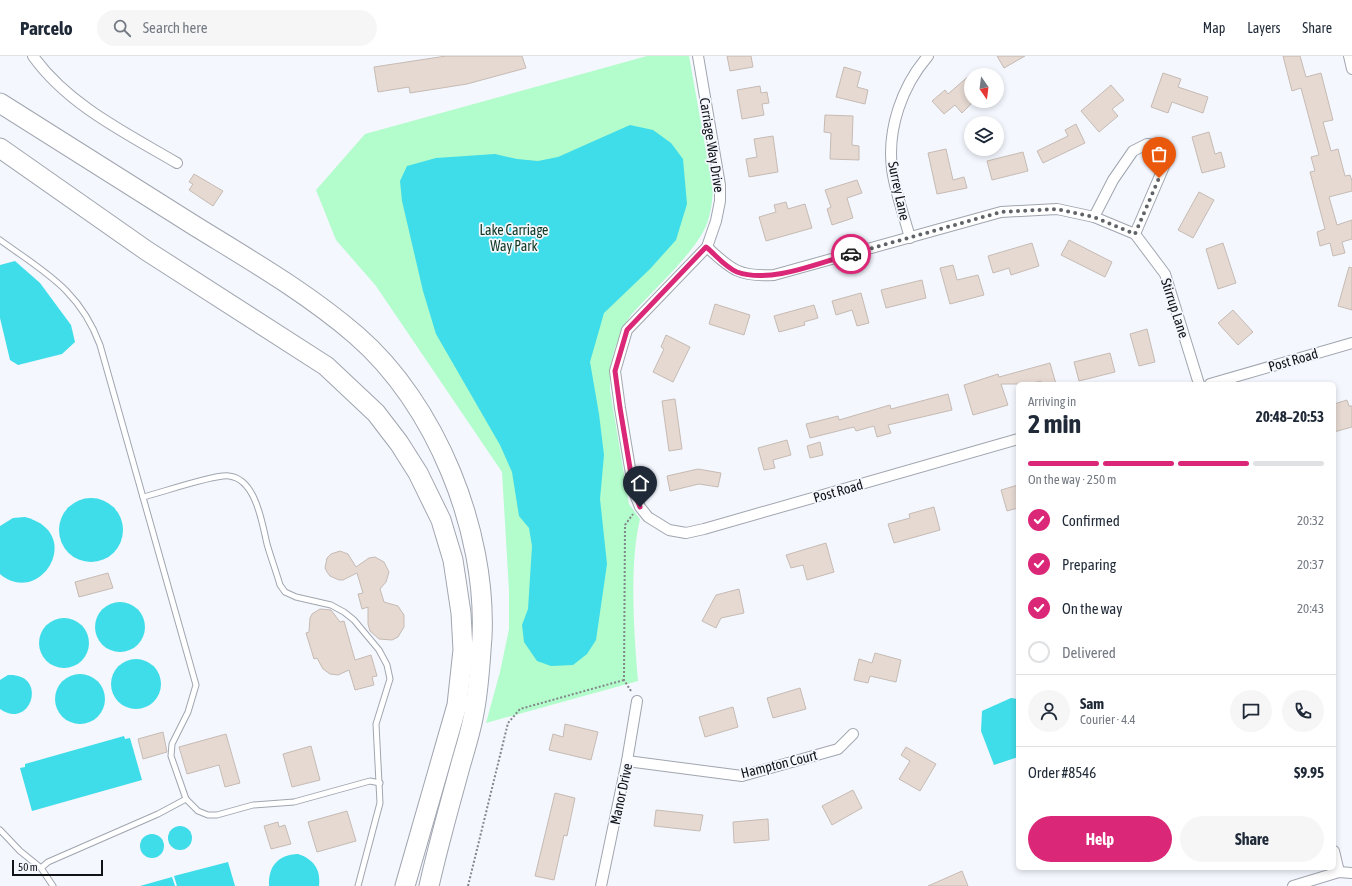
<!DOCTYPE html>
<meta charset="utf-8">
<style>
:root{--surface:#fff;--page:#f6f6f7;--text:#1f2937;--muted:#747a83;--line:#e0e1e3;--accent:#db2777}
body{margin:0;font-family:"Asap Condensed",sans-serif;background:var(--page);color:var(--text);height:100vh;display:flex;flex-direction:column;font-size:15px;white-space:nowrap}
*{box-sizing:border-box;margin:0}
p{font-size:13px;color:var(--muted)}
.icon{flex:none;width:22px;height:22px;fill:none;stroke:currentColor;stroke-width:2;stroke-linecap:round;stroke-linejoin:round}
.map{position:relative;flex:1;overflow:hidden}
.details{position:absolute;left:1016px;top:326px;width:320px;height:488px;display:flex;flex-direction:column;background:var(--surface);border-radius:6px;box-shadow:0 2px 6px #0003}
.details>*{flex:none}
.needle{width:26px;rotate:166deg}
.fabs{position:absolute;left:964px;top:12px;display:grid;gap:8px}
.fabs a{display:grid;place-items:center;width:40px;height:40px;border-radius:50%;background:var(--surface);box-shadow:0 2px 6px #0003;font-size:20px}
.scale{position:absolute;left:12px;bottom:10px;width:91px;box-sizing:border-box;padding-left:4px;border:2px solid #111316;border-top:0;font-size:11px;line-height:14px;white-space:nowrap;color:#111316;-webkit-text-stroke:3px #f4f7fe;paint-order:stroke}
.pin{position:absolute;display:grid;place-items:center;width:34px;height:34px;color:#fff;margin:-41px -17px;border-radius:50% 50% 50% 0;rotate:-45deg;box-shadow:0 0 4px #0007}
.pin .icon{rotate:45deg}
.courier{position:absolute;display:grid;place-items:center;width:40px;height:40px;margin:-20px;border:3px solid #db2777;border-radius:50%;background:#fff;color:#222;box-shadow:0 1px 5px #0007}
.headline em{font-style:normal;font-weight:700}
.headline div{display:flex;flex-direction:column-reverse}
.headline{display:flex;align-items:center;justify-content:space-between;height:68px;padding:0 12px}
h1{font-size:26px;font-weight:700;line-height:30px}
.bar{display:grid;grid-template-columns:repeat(4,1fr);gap:6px 4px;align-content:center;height:48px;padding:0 12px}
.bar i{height:5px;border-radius:3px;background:var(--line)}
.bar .on{background:var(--accent)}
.bar p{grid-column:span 4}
.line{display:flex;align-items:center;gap:10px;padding:0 12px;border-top:1px solid var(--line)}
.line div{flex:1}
.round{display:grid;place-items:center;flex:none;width:42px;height:42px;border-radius:21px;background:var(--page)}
ol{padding:0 12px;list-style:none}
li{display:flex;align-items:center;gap:12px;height:44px}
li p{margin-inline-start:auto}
li .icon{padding:4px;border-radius:50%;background:var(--accent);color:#fff;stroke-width:4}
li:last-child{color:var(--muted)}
li i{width:22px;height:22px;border:2px solid var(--line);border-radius:50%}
.cta{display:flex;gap:8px;margin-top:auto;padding:8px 12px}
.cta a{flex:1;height:46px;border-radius:24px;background:var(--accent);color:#fff;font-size:16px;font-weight:700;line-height:46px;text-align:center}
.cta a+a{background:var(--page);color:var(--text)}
header{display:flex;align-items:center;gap:24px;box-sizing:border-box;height:56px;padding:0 20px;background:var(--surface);border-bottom:1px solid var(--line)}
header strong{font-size:19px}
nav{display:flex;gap:22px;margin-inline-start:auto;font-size:14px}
.search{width:280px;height:36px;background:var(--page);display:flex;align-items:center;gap:10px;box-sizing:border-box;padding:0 14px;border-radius:22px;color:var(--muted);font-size:15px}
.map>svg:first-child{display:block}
</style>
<header>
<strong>Parcelo</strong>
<div class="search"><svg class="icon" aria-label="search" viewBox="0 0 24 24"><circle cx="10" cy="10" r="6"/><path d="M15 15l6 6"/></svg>Search here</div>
<nav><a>Map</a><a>Layers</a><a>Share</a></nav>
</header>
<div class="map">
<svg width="1352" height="830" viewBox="0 0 1352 830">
<rect width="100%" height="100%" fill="#f4f7fe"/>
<path fill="#b3fccb" d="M 647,0 L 689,0 L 713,134 C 712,146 711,158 706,170 C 693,199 653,234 631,259 L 624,270 L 615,292 L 610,311 L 610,334 L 629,448 L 640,463 C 629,509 634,577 638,625 L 486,667 L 500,616 L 509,573 L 509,535 L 502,416 L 376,230 L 336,184 L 316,134 L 365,78 Z"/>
<g fill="#3fdce9">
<polygon points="630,69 653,74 671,87 683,103 687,148 676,184 650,213 604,257 590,306 599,358 604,399 600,443 607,508 596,584 587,598 573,609 551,610 537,605 524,586 522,569 528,553 532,490 529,472 519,460 512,416 500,389 436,278 423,235 402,145 400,125 407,110 436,102 495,98 517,103 538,105 558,101"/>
<polygon points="15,205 40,227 71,269 75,286 62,298 18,309 10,304 0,262 0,209"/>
<circle cx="91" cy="474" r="32"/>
<path d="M 25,461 C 86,477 40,552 0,518 L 0,470 L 13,462 Z"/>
<circle cx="120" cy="571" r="25"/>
<circle cx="64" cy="587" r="25"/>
<circle cx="136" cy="628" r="25"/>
<circle cx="80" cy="643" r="25"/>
<path d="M 8,619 C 49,617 31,675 0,653 L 0,624 Z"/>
<polygon points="1011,642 1018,643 1018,701 994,709 981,675 982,655"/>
<polygon points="124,680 125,683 130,682 142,724 32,755 20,712 25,711 25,708"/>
<circle cx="180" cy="782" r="12"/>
<circle cx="152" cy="790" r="12"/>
<path d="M 298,798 C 313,803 321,813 319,830 L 269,830 C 268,810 278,799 298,798 Z"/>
<polygon points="228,806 235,830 177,830 174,820"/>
<polygon points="172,821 175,830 140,830"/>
</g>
<g fill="#e5d9d2" stroke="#c6bbb4">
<polygon points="446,0 522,0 526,12 467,28 410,37 409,31 378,36 374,11"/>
<polygon points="727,0 751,0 753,11 730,15"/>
<polygon points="997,0 1025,0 1004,12"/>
<polygon points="1283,0 1300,0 1306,21 1321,17 1333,64 1323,66 1331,95 1338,93 1345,120 1350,119 1352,125 1352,135 1329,141 1337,169 1352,164 1352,183 1342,186 1345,197 1333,200 1330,187 1320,190 1317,176 1325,173 1310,116 1315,115 1311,101 1319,99 1301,32 1292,35"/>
<polygon points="844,11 861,16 857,31 868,34 865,48 836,41"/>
<polygon points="1163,17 1181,23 1178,31 1208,41 1203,57 1172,46 1168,57 1151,51"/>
<polygon points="971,18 971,48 962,57 955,49 944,58 932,45 945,34 948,38"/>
<polygon points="1111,29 1124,44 1112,53 1118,60 1099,76 1081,55"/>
<polygon points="760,30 761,37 767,36 769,47 762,48 764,59 742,63 737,34"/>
<polygon points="825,59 853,60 852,89 859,90 859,104 830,103 831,77 824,76"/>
<polygon points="1076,68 1085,87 1043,107 1037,95 1068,80 1065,74"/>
<polygon points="1209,76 1215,98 1221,96 1225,111 1202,117 1192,81"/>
<polygon points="773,80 778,116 749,121 746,103 757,101 754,83"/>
<polygon points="946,93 953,124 964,121 967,132 937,138 928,97"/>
<polygon points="1023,96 1028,115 992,124 987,105"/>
<polygon points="194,118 223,135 213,150 189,134 193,128 189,126"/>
<polygon points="857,124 862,137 847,142 853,162 832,169 827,153 831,151 825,134"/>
<polygon points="1199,136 1214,144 1193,182 1178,174"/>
<polygon points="786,146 788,153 805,148 812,172 766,185 759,161 776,156 774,149"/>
<polygon points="1069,184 1112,206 1105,221 1061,199"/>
<polygon points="1032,187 1039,210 1011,219 1009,212 993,217 988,200"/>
<polygon points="1223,187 1236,227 1218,233 1206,193"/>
<polygon points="953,209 957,224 978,219 984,239 950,248 940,212"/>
<polygon points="1349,211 1352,212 1352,254 1338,250"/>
<polygon points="922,224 926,242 886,252 881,234"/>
<polygon points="861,237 869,267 857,270 852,254 836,259 832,245"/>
<polygon points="715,248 750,259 744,279 709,268"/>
<polygon points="814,249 818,262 804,266 805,269 779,276 774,260"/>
<polygon points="1233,254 1253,276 1238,289 1218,267"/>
<polygon points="1147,273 1155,306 1139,310 1130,278"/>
<polygon points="666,279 690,291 673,326 653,316 664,293 661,291"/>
<polygon points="1110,297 1115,316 1079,325 1074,306"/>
<polygon points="1050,307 1056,328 1042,328 1041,325 1029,328 1001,328 1008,349 973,359 964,329 998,318 999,321"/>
<polygon points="948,338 952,354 888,369 891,377 877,381 874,370 856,375 854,371 810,382 806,368 838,360 839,364 890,349 891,353"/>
<polygon points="675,343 682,393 669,395 662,345"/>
<polygon points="1347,344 1349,350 1352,350 1352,371 1334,376 1334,348"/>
<polygon points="787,384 791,399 773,404 775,412 764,414 758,392"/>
<polygon points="820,386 823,399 810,402 807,390"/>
<polygon points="698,413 721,417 718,431 699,428 670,435 667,420"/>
<polygon points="1018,429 1018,452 1007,455 1001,434"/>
<polygon points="934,451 940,474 894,487 888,468 910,462 909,458"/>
<polygon points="826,487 834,516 807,524 803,509 791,512 786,499"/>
<polygon points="340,495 348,498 356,511 369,502 375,501 384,506 389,516 386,526 380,533 384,546 398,550 404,559 404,571 398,581 392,584 379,583 370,575 368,568 368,551 362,553 358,538 363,537 357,517 343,524 339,524 330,520 327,516 325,512 327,502 331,498"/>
<polygon points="108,517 113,532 79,541 75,526"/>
<polygon points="739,533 744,557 721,562 716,572 702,565 716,539"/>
<polygon points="320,553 331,554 340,566 344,565 355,604 371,599 377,620 372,621 374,629 355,634 349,614 338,619 330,618 323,613 317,602 314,603 306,577 309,576 310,562 312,558"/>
<polygon points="875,597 901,604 896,626 870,620 868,627 854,624 859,603 872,607"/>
<polygon points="800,632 806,653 773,662 767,642"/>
<polygon points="733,651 738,671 705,681 699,661"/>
<polygon points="565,668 598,676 591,704 549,694 553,678 563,681"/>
<polygon points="163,676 167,696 143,703 138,683"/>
<polygon points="226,678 240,727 225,731 219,709 187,718 179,691"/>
<polygon points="311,690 320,724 292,731 283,698"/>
<polygon points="906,691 936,708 920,735 899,723 910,705 901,699"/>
<polygon points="853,734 862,752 832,769 822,750"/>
<polygon points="555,737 575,742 567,780 564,779 554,824 535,820"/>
<polygon points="656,754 703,759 700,775 654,770"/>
<polygon points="347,755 356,785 317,796 308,766"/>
<polygon points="768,763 769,784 734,787 733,766"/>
<polygon points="278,766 279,771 285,769 291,788 271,793 264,770"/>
<polygon points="962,815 968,830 928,830"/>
</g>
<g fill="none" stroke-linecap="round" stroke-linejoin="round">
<g stroke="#a0a5af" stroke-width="7">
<g id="lane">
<path d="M 0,184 C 44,216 80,234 100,289 L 196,629 L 188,656 L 172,688 L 171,700 L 186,743 L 198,755 L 208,759 L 217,759 L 253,749 L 294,746 L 370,725 L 380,727"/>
<path d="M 143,441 C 160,437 215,418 229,420 C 256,423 262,467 267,488 C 271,502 276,515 280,529 L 285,536 L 296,541 L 331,549 L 344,556 L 354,564 L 379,594 L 387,609 L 390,623 L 376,668 L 380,747 L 358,830"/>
<polyline points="0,774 20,795 41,812 53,830"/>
<polyline points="41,812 48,806 158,758 186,743"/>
</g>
</g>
<g stroke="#a0a5af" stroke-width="12">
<g id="street">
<path d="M 33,0 C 68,49 126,77 177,107"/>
<polyline points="698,0 720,129 720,145 716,165 707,191 627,274 615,315 620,352 634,436 640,451 648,461 669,474 686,477 704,473 1018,383"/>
<polyline points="1349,0 1352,13"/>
<polyline points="1094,161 1113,124 1133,95 1147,88 1157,89 1162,94 1165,108 1135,178"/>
<path d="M 910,182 C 904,159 895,136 892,113 C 887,73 902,30 928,0"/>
<path d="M 707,191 C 731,214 740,221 774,219 L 1001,156 L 1057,153 L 1094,161 L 1135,178 L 1165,218 L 1199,328"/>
<polyline points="1210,328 1352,287"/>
<polyline points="627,705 742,720 838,693 853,678"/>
<polyline points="1334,795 1339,816"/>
<polyline points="601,830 627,705 637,645"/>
<polyline points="1293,830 1339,816 1352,817"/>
</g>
</g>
<g stroke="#a0a5af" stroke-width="21">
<g id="highway">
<path d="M 0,47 C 65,88 130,129 195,170 C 250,204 306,236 356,279 C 436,348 487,475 482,581 C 480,606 479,632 474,657 C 471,675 465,693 460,711 C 449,751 438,790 429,830"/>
<polyline points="0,92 147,195 326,310 376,357 399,387 418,417 441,464 453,504 461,557 463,594 457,649 405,830"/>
</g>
</g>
<g stroke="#82858a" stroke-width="2" stroke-dasharray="2 2" stroke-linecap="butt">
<polyline points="631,635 624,624 625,469 633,458"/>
<polyline points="468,830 508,667 520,653 624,624"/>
</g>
<use href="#lane" stroke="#fff" stroke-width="5"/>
<use href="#street" stroke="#fff" stroke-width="10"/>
<use href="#highway" stroke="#fff" stroke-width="19"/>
</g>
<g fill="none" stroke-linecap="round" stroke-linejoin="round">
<polyline stroke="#606367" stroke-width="4" stroke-dasharray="0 7.2" points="851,198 1001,156 1057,153 1094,161 1135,178 1159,122"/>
<path stroke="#db2777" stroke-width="5" d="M 640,451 L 634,436 L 620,352 L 615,315 L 627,274 L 706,191 C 716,199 725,211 737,216 C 770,228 818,207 851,198"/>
</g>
<g text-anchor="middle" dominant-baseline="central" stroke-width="3.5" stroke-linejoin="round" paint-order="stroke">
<g font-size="14" fill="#111316" stroke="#f4f7fe">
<text transform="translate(712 89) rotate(81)">Carriage Way Drive</text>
<text transform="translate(899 135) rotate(78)">Surrey Lane</text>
<text transform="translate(1175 252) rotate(72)">Stirrup Lane</text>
<text transform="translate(1293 304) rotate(-16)">Post Road</text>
<text transform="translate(838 435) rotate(-16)">Post Road</text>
<text transform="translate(779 708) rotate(-14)">Hampton Court</text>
<text transform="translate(621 738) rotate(-78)">Manor Drive</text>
</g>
<g font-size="14" fill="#103922" stroke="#f4f7fe">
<text x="514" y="174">Lake Carriage<tspan x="514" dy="16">Way Park</tspan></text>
</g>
</g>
</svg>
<div class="fabs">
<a><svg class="needle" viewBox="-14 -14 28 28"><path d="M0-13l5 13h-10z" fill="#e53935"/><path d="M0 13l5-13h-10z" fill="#747a83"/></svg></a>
<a><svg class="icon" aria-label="layers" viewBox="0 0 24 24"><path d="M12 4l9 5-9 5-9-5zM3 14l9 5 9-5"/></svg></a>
</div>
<div class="scale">50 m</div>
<div class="pin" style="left:1159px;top:122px;background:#ea580c"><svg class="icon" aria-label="bag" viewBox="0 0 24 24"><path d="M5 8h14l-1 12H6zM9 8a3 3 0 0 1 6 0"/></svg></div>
<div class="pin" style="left:640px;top:451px;background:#1f2937"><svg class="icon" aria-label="home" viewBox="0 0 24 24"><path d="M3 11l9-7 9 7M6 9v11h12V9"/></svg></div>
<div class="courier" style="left:851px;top:198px"><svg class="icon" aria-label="car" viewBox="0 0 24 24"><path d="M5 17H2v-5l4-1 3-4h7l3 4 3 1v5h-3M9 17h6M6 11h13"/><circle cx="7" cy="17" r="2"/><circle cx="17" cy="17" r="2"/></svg></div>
<section class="details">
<div class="headline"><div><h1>2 min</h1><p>Arriving in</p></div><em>20:48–20:53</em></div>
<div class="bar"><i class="on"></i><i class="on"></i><i class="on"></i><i></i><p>On the way · 250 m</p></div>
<ol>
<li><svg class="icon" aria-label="check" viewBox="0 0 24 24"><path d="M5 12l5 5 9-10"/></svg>Confirmed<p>20:32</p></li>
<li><svg class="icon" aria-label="check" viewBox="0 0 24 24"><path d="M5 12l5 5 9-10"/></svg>Preparing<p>20:37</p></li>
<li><svg class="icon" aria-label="check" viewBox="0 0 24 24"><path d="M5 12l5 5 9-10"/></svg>On the way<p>20:43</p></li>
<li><i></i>Delivered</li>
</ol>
<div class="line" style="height:72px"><a class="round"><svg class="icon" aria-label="person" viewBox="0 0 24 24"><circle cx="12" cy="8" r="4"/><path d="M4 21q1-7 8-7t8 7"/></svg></a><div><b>Sam</b><p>Courier · 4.4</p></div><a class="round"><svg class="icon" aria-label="chat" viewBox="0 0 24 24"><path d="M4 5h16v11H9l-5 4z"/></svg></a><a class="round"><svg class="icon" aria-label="phone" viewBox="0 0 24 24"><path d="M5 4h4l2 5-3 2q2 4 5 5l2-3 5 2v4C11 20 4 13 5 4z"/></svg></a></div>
<div class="line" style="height:52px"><div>Order #8546</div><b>$9.95</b></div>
<div class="cta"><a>Help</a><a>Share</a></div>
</section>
</div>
